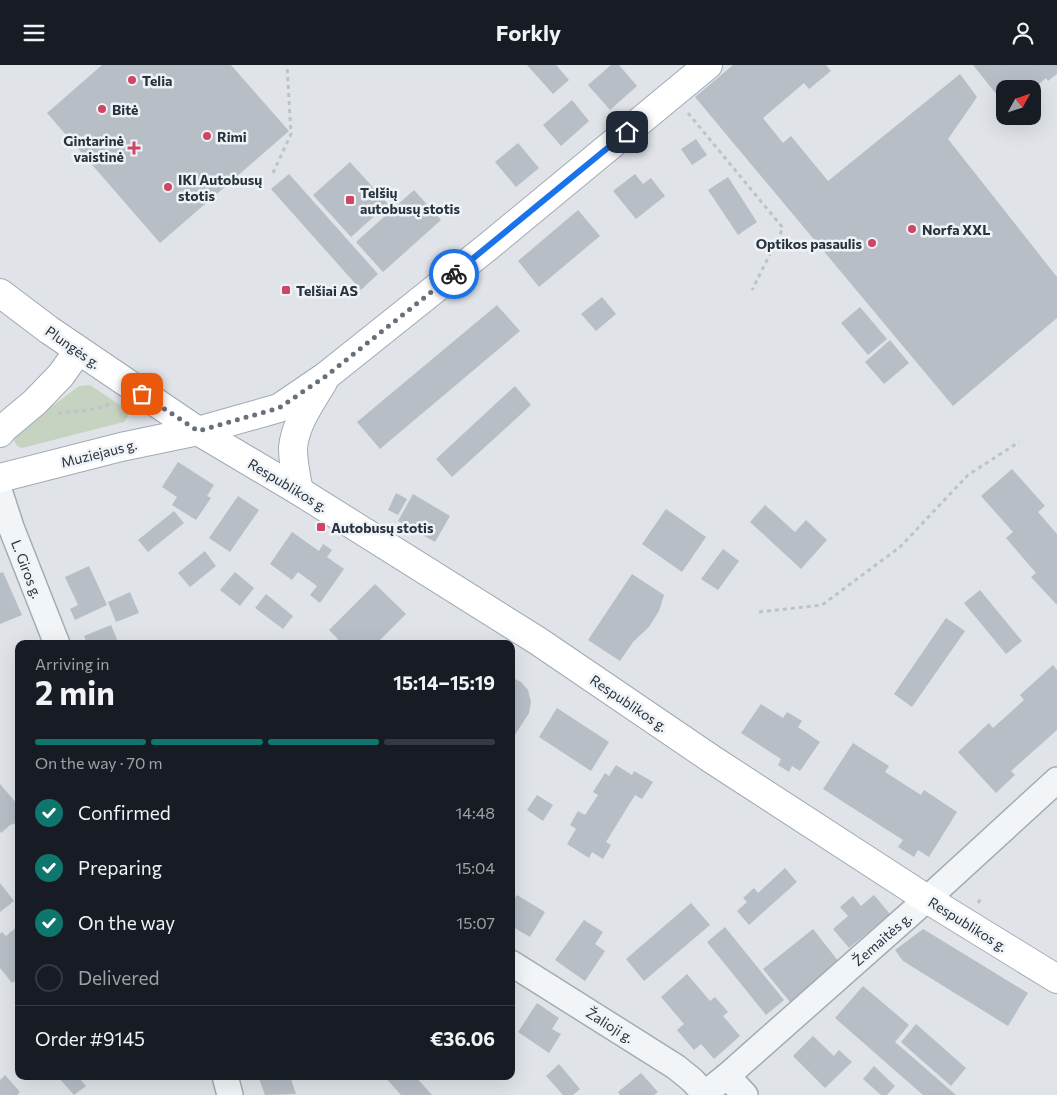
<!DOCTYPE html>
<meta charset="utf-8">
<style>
:root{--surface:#171b24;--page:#20242c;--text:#f1f3f6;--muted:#9ea1a6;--line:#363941;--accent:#0f766e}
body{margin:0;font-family:Commissioner,sans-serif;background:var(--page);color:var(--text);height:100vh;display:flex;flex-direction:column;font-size:19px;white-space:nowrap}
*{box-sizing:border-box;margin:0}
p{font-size:16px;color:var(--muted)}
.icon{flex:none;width:28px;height:28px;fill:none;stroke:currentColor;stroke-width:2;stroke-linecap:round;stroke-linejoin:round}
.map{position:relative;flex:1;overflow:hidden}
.side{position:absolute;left:15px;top:575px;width:500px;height:440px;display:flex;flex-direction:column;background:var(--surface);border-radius:10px;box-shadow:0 5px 20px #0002}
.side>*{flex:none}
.needle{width:32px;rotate:50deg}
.controls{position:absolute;left:996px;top:15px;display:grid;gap:10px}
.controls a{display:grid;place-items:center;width:45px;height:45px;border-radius:10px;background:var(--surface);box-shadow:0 5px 20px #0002;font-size:25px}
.pin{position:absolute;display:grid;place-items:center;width:42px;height:42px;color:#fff;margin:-21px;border-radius:10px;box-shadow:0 2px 8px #0006}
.courier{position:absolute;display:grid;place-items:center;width:50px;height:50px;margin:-25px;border:4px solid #1a73e8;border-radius:50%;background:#fff;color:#222;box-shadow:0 1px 6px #0007}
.overview em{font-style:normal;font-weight:700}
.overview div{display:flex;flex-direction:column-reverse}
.overview{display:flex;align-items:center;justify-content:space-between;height:85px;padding:0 20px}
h1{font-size:32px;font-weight:700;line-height:38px}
.bar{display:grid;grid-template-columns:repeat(4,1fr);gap:8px 5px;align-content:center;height:60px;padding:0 20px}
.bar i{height:6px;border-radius:4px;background:var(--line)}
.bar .current{background:var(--accent)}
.bar p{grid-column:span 4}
.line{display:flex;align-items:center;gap:12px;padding:0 20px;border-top:1px solid var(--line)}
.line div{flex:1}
ol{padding:0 20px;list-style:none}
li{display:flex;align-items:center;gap:15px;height:55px}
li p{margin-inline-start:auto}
li .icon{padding:5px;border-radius:50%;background:var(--accent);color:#fff;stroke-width:4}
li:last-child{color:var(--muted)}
li i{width:28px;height:28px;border:2px solid var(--line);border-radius:50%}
header{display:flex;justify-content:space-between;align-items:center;height:65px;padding:0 20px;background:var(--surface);font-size:22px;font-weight:700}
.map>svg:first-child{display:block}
</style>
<header><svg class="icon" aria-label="menu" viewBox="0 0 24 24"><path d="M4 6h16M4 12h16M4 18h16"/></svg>Forkly<svg class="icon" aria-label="person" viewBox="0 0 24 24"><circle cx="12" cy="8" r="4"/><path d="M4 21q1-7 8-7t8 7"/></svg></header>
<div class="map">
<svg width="1057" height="1030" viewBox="0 0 1057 1030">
<rect width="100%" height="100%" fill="#e0e4e9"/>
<polygon fill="#c7d3c1" points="90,320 126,344 128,351 124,357 22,383 17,381 14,376 16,370 23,363 79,321"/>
<g fill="#b7bec6">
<polygon points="102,0 231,0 289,66 160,178 47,48"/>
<polygon points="527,0 556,0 569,15 553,29"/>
<polygon points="611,0 619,0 637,21 610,45 588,20"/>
<polygon points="733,0 826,0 831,6 809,24 804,18 763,53 783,78 791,71 828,116 960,9 977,32 948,74 1057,212 1057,253 953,341 695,32"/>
<polygon points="973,0 1057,0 1057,9 1048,16 1046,13 1033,24 1005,24 1005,40"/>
<polygon points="572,35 589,56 561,81 543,60"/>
<polygon points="696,74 707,90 692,100 681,84"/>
<polygon points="518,78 539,103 516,122 495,97"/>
<polygon points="350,97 388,139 351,172 313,130"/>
<polygon points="289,109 378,209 361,225 271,124"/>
<polygon points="635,109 643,119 651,113 665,131 636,154 613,126"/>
<polygon points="728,112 757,157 738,170 708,125"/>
<polygon points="414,125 441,155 383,207 356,177"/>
<polygon points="578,145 600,171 539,222 518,196"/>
<polygon points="602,232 616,249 596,266 581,249"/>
<polygon points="497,240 520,266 380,384 357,357"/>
<polygon points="860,242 887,274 868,290 841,258"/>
<polygon points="890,275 909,298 884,319 865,297"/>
<polygon points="515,321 531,340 452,412 436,394"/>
<polygon points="178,397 214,420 207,431 211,433 196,455 172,440 177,432 162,422"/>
<polygon points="1012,404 1045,441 1038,447 1057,469 1057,540 1031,512 1036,508 1006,473 1013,467 981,431"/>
<polygon points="396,428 407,434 398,450 388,445"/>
<polygon points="413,429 450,451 435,477 398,456"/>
<polygon points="238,431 259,445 230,487 209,473"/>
<polygon points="765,440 795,467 806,455 827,475 801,504 750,457"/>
<polygon points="666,444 706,472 682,507 642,479"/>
<polygon points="174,446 184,458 148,487 138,475"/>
<polygon points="292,467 319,486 323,479 332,485 327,492 344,504 320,538 310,530 317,521 298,507 292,515 270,499"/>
<polygon points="723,484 739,496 718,525 701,514"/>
<polygon points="205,486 216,501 190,522 178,508"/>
<polygon points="89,501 107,540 75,555 70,544 78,540 65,512"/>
<polygon points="3,507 22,550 0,559 0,508"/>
<polygon points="235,507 254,523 240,541 220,525"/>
<polygon points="632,509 664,530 659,546 649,562 633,577 620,596 588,575"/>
<polygon points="375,519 406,549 376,579 334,579 338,574 329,565"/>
<polygon points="980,525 1022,576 1006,589 964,538"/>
<polygon points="130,527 139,548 116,557 108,537"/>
<polygon points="266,529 293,551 283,564 255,543"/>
<polygon points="946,553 965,566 912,642 894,629"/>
<polygon points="111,560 119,579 87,579 84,571"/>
<polygon points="1053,600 1057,605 1057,665 1011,706 1015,710 996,728 958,687 989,658 993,663 1024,635 1020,630"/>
<polygon points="511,612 521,617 528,625 531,637 529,648 511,676"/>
<polygon points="761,639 783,653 787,647 802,656 798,662 820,677 800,706 792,701 789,707 778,700 781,694 741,668"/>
<polygon points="557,643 609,677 591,706 539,672"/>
<polygon points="853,678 889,701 885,707 921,730 924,725 957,747 929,792 918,785 914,792 898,782 903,775 823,724"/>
<polygon points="616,700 632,710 634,706 653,717 642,734 635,730 606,777 611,780 603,794 592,787 589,793 567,779 576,764 570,760 578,746 585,750 598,730 593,727 605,708 609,711"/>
<polygon points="0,719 18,740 19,740 19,757 10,760 1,768 0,766"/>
<polygon points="537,730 553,740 543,756 527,745"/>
<polygon points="785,803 797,817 749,860 737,846 747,837 743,833 754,823 758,828"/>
<polygon points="0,818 14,836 0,847"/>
<polygon points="517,830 545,847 530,872 511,861 511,839"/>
<polygon points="874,830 890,849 849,883 833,864 848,851 840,842 853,831 861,841"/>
<polygon points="691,838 710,860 644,916 626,894"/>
<polygon points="584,855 603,867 595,879 605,886 585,916 555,895"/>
<polygon points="19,860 19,913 12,918 0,903 0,869 2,867 6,871"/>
<polygon points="725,862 784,935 766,950 707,877"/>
<polygon points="813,864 839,897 790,937 763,904"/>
<polygon points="923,864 1028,928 1008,961 903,896 895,885"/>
<polygon points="687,909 710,936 715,932 728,947 723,951 740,971 714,994 701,979 694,985 677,965 684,959 661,932"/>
<polygon points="863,921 909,960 895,977 956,1030 923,1030 835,953"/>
<polygon points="537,938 559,953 552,964 561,969 549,988 518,967"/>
<polygon points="916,959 966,1003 951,1021 901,977"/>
<polygon points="813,971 834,991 839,985 852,997 825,1023 793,991"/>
<polygon points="559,999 580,1024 573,1030 563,1030 546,1011"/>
<polygon points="874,1001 895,1021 887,1030 881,1030 863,1014"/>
<polygon points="641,1008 658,1027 654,1030 620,1030 618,1027"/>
<polygon points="5,1010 20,1027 17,1030 0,1030 0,1015"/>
<polygon points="57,1011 77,1011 86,1021 74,1030"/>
<polygon points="258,1011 290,1011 296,1029 265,1030"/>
<polygon points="384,1011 415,1011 432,1030 401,1030"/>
</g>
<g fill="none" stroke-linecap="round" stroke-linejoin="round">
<g stroke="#a5abb3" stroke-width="28">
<g id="minor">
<polyline points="0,428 11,462 57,579"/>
<polyline points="511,898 676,1002 692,1015 705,1029"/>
<polyline points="225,1011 230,1030"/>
<polyline points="727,1011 745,1030"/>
<polyline points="703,1030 727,1011 927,834 1057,715"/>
</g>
</g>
<g stroke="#9faab5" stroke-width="30">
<g id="major">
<polyline points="0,228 49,265 198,366 299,426 538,576 713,695 927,834 1057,914"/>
<polyline points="0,368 4,363 35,337 61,310 78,286"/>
<polyline points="0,413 121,382 198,366 279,343 326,311 490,180 708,0"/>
<path d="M 299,426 C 296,412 293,397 293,383 C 295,359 311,337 323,317"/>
</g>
</g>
<g stroke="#bdc3c7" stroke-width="3" stroke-dasharray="4 4" stroke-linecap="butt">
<polyline points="688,48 783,163 752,225"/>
<polyline points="273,108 291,69 287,0"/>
<path d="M 58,348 C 72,347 102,345 112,337"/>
<polyline points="759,547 822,540 900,482 968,410 1019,377"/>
<polyline points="978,838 982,832"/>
</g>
<use href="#minor" stroke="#f2f5f7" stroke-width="25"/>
<use href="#major" stroke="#fff" stroke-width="28"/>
</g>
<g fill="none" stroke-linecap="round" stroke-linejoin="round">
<polyline stroke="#68717b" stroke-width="5" stroke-dasharray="0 9" points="142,329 198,366 279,343 326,311 454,209"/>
<polyline stroke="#1a73e8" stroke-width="6" points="454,209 627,67"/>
</g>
<g fill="#ce4566" stroke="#eff3f6" stroke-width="2">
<circle cx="132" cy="15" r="5"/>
<circle cx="102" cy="44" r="5"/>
<circle cx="207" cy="71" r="5"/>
<path d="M131.5 75.5h5v5h5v5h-5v5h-5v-5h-5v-5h5z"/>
<circle cx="168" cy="122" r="5"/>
<rect x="345" y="130" width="10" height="10" rx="2.5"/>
<circle cx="912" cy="164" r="5"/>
<circle cx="872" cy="178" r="5"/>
<rect x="281" y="220" width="10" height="10" rx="2.5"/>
<rect x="316" y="457" width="10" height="10" rx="2.5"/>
</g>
<g text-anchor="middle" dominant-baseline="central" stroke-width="5" stroke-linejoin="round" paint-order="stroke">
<g font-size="14" font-weight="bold" fill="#283340" stroke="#eff3f6" text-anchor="start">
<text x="142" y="15">Telia</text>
<text x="112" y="44">Bitė</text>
<text x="217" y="71">Rimi</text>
<text x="124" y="75" text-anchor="end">Gintarinė<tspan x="124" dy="16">vaistinė</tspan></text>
<text x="178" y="114">IKI Autobusų<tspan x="178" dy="16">stotis</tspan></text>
<text x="360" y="127">Telšių<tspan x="360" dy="16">autobusų stotis</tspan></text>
<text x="922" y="164">Norfa XXL</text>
<text x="862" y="178" text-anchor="end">Optikos pasaulis</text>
<text x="296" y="225">Telšiai AS</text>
<text x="331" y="462">Autobusų stotis</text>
</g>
<g font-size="14" fill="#283340" stroke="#eff3f6">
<text transform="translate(73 282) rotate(35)">Plungės g.</text>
<text transform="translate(99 388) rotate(-14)">Muziejaus g.</text>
<text transform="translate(288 420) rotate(31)">Respublikos g.</text>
<text transform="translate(27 504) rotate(69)">L. Giros g.</text>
<text transform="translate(629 638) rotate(34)">Respublikos g.</text>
<text transform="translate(968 859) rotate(32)">Respublikos g.</text>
<text transform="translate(882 874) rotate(-41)">Žemaitės g.</text>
<text transform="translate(610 960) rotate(32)">Žalioji g.</text>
</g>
</g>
</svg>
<div class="controls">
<a><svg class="needle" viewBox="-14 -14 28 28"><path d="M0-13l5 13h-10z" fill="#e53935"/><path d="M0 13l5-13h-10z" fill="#9ea1a6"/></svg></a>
</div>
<div class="pin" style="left:142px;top:329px;background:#ea580c"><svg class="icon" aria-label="bag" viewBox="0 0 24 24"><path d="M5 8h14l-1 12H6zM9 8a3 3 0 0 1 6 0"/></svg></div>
<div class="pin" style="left:627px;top:67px;background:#1f2937"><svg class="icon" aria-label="home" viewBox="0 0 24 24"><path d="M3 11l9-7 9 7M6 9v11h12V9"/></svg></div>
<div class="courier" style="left:454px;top:209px"><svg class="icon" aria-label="bike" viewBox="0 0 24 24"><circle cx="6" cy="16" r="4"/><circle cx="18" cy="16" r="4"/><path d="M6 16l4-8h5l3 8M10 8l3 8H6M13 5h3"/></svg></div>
<section class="side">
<div class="overview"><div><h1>2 min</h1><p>Arriving in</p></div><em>15:14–15:19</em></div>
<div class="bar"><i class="current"></i><i class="current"></i><i class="current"></i><i></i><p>On the way · 70 m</p></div>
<ol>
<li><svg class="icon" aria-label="check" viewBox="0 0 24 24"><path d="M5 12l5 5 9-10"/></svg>Confirmed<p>14:48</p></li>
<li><svg class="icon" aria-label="check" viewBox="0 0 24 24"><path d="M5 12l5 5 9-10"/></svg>Preparing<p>15:04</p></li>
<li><svg class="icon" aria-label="check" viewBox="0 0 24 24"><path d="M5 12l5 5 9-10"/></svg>On the way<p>15:07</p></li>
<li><i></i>Delivered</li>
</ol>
<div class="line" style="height:65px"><div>Order #9145</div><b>€36.06</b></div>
</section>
</div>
